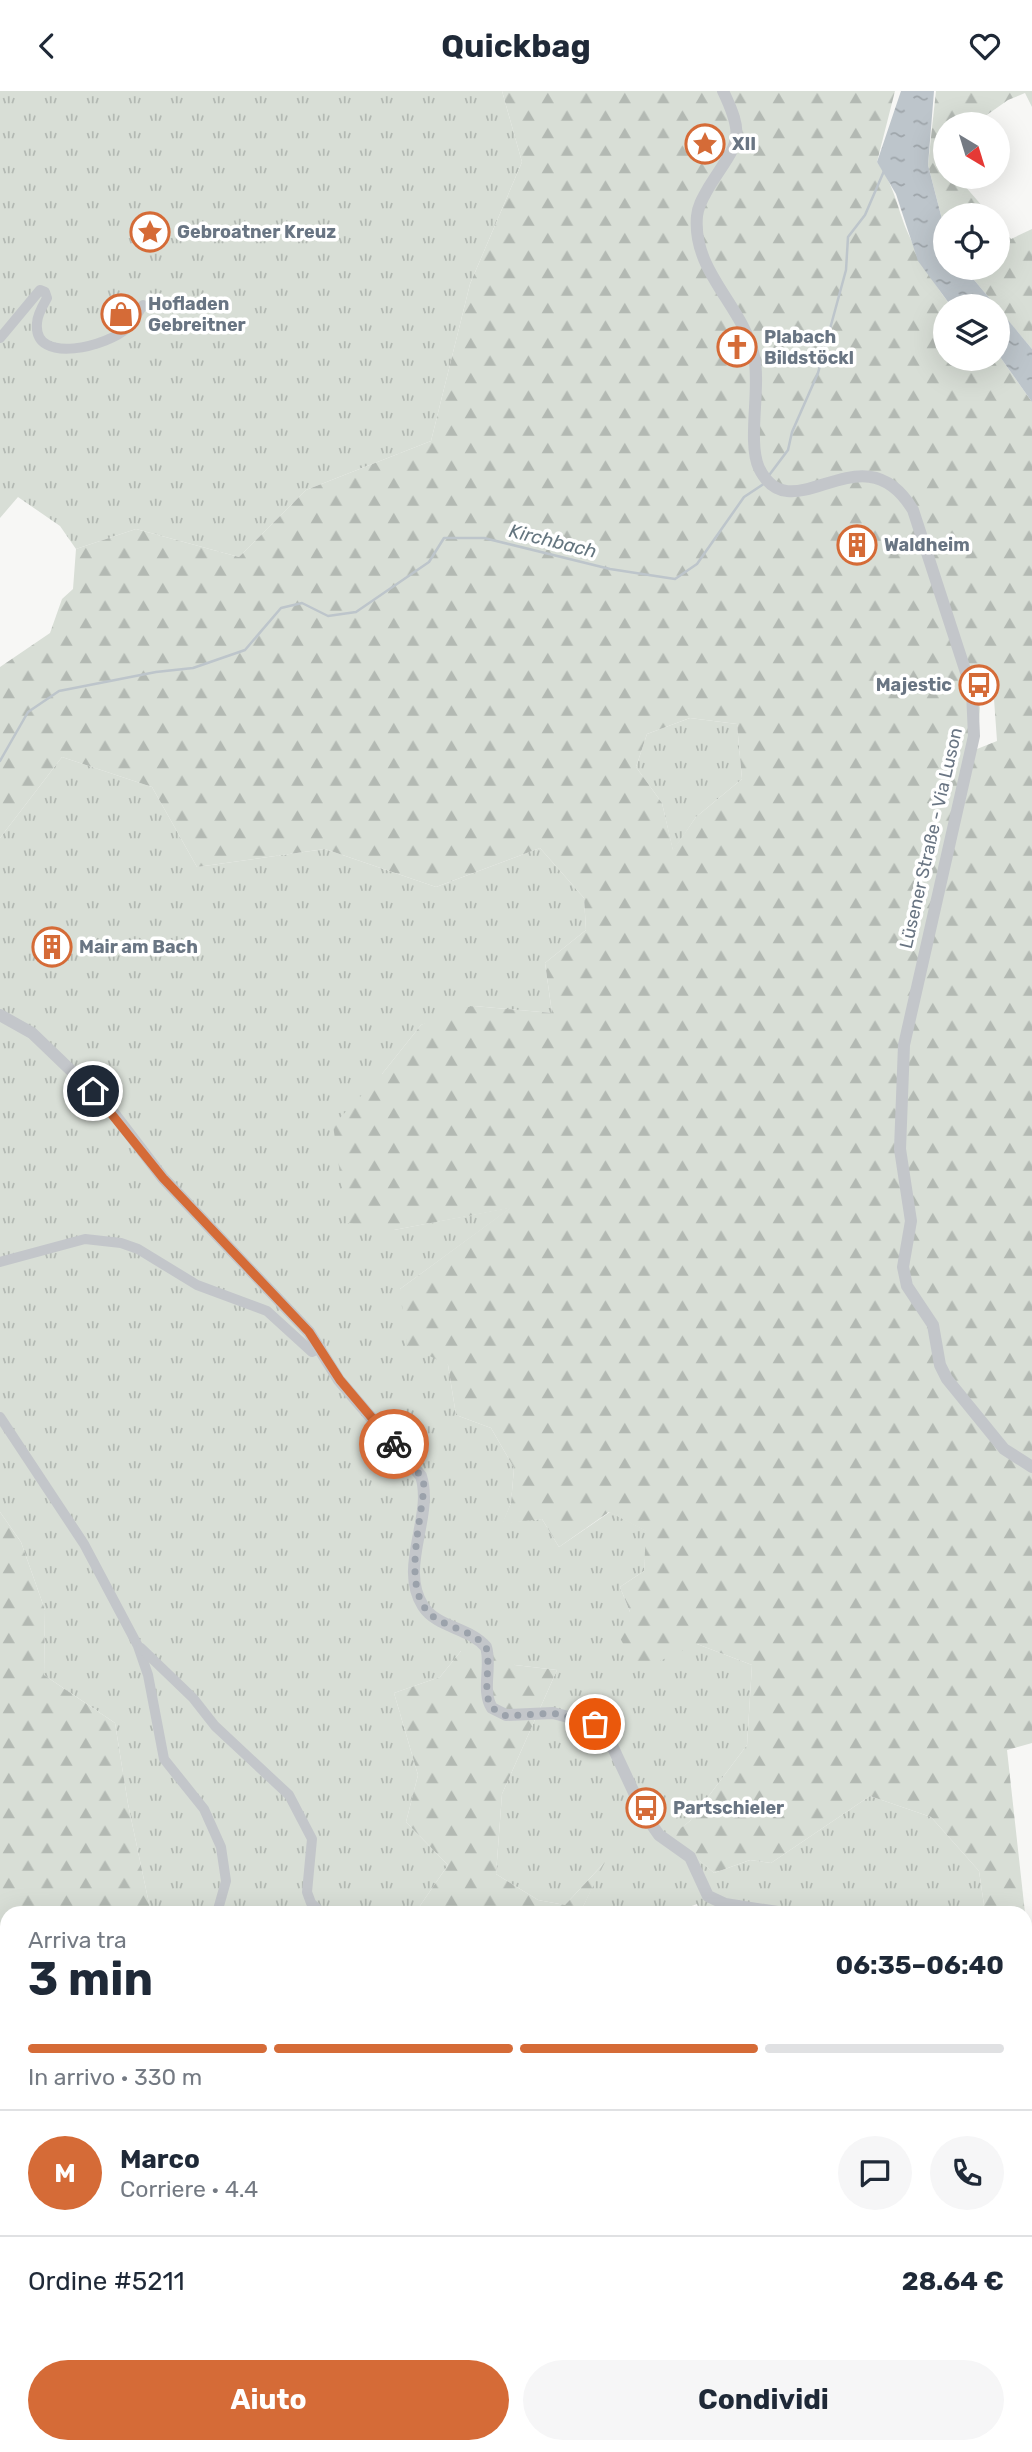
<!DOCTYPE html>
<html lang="it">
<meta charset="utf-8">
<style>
:root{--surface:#fff;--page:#f6f6f7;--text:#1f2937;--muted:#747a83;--line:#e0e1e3;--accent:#d56b37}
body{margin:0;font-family:Rubik,sans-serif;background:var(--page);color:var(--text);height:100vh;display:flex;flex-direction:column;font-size:26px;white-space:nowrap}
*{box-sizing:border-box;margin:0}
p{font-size:23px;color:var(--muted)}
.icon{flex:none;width:38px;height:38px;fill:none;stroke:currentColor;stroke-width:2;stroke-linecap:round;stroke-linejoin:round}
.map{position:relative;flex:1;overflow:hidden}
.sheet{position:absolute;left:0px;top:1815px;width:1032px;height:548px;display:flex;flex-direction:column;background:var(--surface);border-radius:21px 21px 0 0;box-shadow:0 7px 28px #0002}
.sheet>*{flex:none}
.needle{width:46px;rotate:142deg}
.tools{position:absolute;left:933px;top:21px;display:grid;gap:14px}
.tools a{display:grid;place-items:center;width:77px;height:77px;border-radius:50%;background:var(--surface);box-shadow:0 7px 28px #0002;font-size:35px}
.pin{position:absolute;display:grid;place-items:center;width:60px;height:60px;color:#fff;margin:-30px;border:4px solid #fff;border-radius:50%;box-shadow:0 2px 7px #0007}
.courier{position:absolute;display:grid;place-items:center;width:70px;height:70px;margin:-35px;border:5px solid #d56b37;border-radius:50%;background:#fff;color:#222;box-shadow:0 2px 9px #0007}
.head em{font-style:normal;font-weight:700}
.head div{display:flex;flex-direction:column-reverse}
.head{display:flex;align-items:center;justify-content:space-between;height:119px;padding:0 28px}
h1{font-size:46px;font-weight:700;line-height:52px}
.bar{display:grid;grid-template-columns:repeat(4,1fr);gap:10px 7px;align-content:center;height:84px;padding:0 28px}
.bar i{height:9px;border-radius:5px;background:var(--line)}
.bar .active{background:var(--accent)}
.bar p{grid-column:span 4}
.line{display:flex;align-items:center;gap:18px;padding:0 28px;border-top:2px solid var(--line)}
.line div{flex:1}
.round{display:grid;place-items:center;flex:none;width:74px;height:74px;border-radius:37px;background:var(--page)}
.button{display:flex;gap:14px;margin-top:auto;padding:14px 28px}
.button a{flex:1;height:80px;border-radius:42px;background:var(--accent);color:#fff;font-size:28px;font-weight:700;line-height:80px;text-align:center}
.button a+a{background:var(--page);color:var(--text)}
header{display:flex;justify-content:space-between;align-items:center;height:91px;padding:0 28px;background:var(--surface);font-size:32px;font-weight:700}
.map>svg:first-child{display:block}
</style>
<header><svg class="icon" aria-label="back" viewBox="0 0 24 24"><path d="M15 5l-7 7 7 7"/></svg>Quickbag<svg class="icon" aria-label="heart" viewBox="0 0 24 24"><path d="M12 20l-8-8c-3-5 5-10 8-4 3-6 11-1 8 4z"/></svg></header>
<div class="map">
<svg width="1032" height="2361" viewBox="0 0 1032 2361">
<defs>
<pattern id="grass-tufts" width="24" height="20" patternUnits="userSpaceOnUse" patternTransform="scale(1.75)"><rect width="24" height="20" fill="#d8ded6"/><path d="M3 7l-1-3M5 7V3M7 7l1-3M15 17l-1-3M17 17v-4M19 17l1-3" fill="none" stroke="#b3b9b3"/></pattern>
<pattern id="forest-firs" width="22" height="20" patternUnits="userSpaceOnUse" patternTransform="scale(1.75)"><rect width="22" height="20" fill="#d8ded6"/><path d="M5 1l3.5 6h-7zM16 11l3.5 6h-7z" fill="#b3b9b3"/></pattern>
<pattern id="water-ripples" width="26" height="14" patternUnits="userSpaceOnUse" patternTransform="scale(1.75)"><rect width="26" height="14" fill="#bdc5cb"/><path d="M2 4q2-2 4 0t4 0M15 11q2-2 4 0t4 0" fill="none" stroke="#9ea5aa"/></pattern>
</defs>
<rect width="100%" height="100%" fill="#f7f7f5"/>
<g fill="url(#grass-tufts)">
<polygon points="0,0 502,0 522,71 470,193 431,350 306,399 239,466 136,438 76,458 60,435 18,406 0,427"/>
<polygon points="690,627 737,633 742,688 696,726 673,760 662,712 636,676 647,643"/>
<polygon points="62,666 152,696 197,776 325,758 436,796 540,757 584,807 586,839 545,872 552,922 474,915 421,934 382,983 394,1139 512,1116 400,1198 448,1274 456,1324 491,1337 514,1377 511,1412 503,1432 542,1428 559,1456 610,1421 647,1440 644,1480 620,1496 630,1521 697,1553 752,1574 747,1654 690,1730 671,1745 714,1782 750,1769 771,1772 870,1705 931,1726 979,1780 984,1814 981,1822 700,1822 697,1813 673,1822 580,1822 603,1773 565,1814 538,1809 496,1783 502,1703 557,1579 515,1574 461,1560 440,1586 394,1602 418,1684 406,1731 448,1774 415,1822 151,1822 128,1713 115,1632 44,1584 45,1519 21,1451 0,1421 0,747"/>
<polygon points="1026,2014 1032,2026 1032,2196 1026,2197"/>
<polygon points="7,2319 7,2356 154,2356 148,2361 0,2361 0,2323"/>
</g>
<g fill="url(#forest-firs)" fill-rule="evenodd">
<path d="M 502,0 L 895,0 L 877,71 C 894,93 897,116 907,140 C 919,168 933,192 951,215 L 945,215 L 945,268 L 998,268 L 998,263 L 1032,311 L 1032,1652 L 1007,1659 L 1025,1822 L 981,1822 L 984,1814 L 979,1780 L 931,1726 L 870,1705 L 771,1772 L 750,1769 L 714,1782 L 670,1745 L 690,1730 L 747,1654 L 752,1574 L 697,1553 L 638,1580 L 620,1547 L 630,1521 L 620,1496 L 644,1480 L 646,1440 L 609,1421 L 559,1456 L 542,1428 L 502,1433 L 511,1412 L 514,1377 L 491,1337 L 456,1324 L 448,1274 L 407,1254 L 400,1198 L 510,1117 L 394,1139 L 347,1132 L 333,1034 L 382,983 L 421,934 L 450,919 L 474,915 L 552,922 L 545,872 L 586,839 L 584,807 L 540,757 L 436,796 L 325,758 L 197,776 L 152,696 L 62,666 L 0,747 L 0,576 L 50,542 L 62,508 L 73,498 L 76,458 L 136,438 L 239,466 L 306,399 L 431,350 L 470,193 L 522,71 ZM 979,593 L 994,608 L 997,650 L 977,658 L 980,617 L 976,598 ZM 690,627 L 737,633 L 742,688 L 696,726 L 673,759 L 662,712 L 636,676 L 647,643 Z"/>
<polygon points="936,0 1032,0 1032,16 1025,2 1008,9 974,33 945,33 945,54 936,61 945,72 945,86 957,86 990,124 945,124 945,140 928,74"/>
<polygon points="998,133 1011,148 1032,138 1032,258 964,177 998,177"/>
<polygon points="0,1421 21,1451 45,1519 44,1584 115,1632 128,1713 151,1822 7,1822 7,2240 0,2224"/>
<polygon points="491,1542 515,1574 557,1579 502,1703 496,1783 538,1809 565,1814 605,1771 580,1822 523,1822 516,1817 502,1822 415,1822 448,1774 406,1731 418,1684 394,1602 440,1586 461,1560"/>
<polygon points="1032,2196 1032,2361 534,2361 543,2356 1026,2356 1026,2197"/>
<polygon points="154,2356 472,2356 480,2361 148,2361"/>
</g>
<g fill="url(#water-ripples)">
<polygon points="901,0 934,0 928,74 945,140 945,177 964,177 996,215 951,215 918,170 896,103 877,71"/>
<polygon points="998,217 1032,258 1032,311 998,263"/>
</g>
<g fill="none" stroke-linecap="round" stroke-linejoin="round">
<g stroke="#bdc5cb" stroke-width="2.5">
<polyline points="770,383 788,359 792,341 818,282 846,179 848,146 865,124 884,80"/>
<polyline points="0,670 28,621 59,600 156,581 193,577 245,559 281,517 302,512 328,525 356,521 429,471 444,447 484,447 610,478 675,488 697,473 744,406 765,392"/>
</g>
<g stroke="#c3c6ca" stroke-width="10">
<path d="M 0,247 L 40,199 L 45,201 L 47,207 C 43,214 37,224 37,232 C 33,276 110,254 127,237 C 133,231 138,222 143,214"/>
<polyline points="0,1171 85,1148 121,1152 138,1158 197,1194 267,1220 312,1261 321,1257"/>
<polyline points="0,1326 84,1453 138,1555 148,1584 164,1668 204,1718 221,1756 226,1790 217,1822"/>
<polyline points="141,1557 193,1607 215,1635 289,1704 312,1748 307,1801 311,1812 322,1822"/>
<polyline points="453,2356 456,2361"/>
<polyline points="0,2357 2,2361"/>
</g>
<g stroke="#c3c6ca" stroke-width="12">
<path d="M 723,0 C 747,50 737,51 709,96 C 704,105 698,114 697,125 C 692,181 743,214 754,265 C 761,296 747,351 759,377 C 792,445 862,334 913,419 L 972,600 L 974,645 L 904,954 L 900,1058 L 911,1130 L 903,1176 L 907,1195 L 933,1234 L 940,1274 L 947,1288 L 1004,1358 L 1032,1376"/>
<path d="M 0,924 L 32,942 L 108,1015 L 163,1087 L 309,1241 L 339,1289 L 421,1385 C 434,1425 398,1476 423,1515 C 437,1537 469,1536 486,1556 C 492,1575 481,1600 492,1617 L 506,1624 L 553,1622 L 595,1633 L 609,1648 L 643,1721 L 659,1744 L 690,1766 L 708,1805 L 725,1813 L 784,1822"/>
<polyline points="1026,2165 1032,2172"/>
<polyline points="1026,2210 1032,2209"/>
<polyline points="1026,2327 1032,2336"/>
</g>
</g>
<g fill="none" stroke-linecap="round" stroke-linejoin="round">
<path stroke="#9ba2ab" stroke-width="7" stroke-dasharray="0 12.6" d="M 394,1353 L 421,1385 L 424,1394 C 422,1430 399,1503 435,1527 C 452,1538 473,1540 486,1556 C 492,1575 481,1600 492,1617 L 506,1625 L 553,1622 L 595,1633"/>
<polyline stroke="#d56b37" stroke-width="9" points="93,1000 163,1087 309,1241 340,1289 394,1353"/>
</g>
<defs>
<g id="sight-ring" transform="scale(2.0125)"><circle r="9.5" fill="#fff" stroke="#d56b37" stroke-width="1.5"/><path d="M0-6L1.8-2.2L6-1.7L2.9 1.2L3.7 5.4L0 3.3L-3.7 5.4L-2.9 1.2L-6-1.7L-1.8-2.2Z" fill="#d56b37"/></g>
<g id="shop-ring" transform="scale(2.0125)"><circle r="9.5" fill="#fff" stroke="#d56b37" stroke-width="1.5"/><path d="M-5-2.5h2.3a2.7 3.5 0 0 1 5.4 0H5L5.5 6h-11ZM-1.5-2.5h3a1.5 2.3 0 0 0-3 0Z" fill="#d56b37"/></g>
<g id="church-ring" transform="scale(2.0125)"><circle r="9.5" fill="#fff" stroke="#d56b37" stroke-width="1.5"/><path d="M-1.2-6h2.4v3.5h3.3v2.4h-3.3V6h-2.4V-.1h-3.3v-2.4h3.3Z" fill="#d56b37"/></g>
<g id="building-ring" transform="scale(2.0125)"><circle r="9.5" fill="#fff" stroke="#d56b37" stroke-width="1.5"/><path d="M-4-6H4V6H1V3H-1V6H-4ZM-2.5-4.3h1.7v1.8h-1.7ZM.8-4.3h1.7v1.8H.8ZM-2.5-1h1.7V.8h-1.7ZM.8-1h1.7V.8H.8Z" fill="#d56b37"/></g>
<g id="bus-ring" transform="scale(2.0125)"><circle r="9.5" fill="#fff" stroke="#d56b37" stroke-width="1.5"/><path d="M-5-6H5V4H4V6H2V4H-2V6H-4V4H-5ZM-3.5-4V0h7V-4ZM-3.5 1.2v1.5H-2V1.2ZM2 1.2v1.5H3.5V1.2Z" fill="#d56b37"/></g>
</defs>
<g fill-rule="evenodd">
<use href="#sight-ring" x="705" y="53"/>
<use href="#sight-ring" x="150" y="141"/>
<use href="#shop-ring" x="121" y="223"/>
<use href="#church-ring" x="737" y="256"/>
<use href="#building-ring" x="857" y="454"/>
<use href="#bus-ring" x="979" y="594"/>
<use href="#building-ring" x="52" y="856"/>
<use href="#bus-ring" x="646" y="1717"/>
</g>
<g text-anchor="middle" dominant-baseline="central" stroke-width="7" stroke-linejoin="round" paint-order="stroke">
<g font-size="18" font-weight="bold" fill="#697583" stroke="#fff" text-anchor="start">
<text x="732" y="53">XII</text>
<text x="177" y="141">Gebroatner Kreuz</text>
<text x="148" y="213">Hofladen<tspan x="148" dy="21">Gebreitner</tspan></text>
<text x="764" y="246">Plabach<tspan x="764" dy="21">Bildstöckl</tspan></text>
<text x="884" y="454">Waldheim</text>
<text x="952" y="594" text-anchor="end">Majestic</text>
<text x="79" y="856">Mair am Bach</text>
<text x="673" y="1717">Partschieler</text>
</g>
<g font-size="18" fill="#697583" stroke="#fff">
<text transform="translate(931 747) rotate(-77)">Lüsener Straße - Via Luson</text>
</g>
<g font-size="19" font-style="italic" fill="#64757f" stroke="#fff">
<text transform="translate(553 450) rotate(14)">Kirchbach</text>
</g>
</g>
</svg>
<div class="tools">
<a><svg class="needle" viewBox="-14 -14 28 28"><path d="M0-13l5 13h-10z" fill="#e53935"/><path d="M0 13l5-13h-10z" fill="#747a83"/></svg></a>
<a><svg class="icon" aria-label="locate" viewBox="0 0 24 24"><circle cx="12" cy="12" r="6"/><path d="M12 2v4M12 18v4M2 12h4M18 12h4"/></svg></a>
<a><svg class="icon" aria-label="layers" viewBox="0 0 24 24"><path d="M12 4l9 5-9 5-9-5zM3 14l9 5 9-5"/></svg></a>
</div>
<div class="pin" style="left:595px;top:1633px;background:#ea580c"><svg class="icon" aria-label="bag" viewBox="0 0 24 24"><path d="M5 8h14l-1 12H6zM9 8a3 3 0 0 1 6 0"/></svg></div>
<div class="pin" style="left:93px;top:1000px;background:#1f2937"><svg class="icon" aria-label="home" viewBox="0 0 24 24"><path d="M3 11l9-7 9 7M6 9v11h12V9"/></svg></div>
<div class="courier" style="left:394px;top:1353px"><svg class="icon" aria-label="bike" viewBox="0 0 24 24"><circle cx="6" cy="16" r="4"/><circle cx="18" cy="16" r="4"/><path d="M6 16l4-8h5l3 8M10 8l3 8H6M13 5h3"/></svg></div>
<section class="sheet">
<div class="head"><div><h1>3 min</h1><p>Arriva tra</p></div><em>06:35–06:40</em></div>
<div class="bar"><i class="active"></i><i class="active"></i><i class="active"></i><i></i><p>In arrivo · 330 m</p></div>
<div class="line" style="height:126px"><b class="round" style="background:var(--accent);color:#fff">M</b><div><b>Marco</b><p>Corriere · 4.4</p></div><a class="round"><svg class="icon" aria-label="chat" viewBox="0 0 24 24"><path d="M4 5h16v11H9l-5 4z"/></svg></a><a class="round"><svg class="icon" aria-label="phone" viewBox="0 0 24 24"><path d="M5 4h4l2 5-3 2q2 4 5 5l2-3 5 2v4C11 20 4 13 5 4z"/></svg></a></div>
<div class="line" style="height:91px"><div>Ordine #5211</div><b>28.64 €</b></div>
<div class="button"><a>Aiuto</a><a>Condividi</a></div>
</section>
</div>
